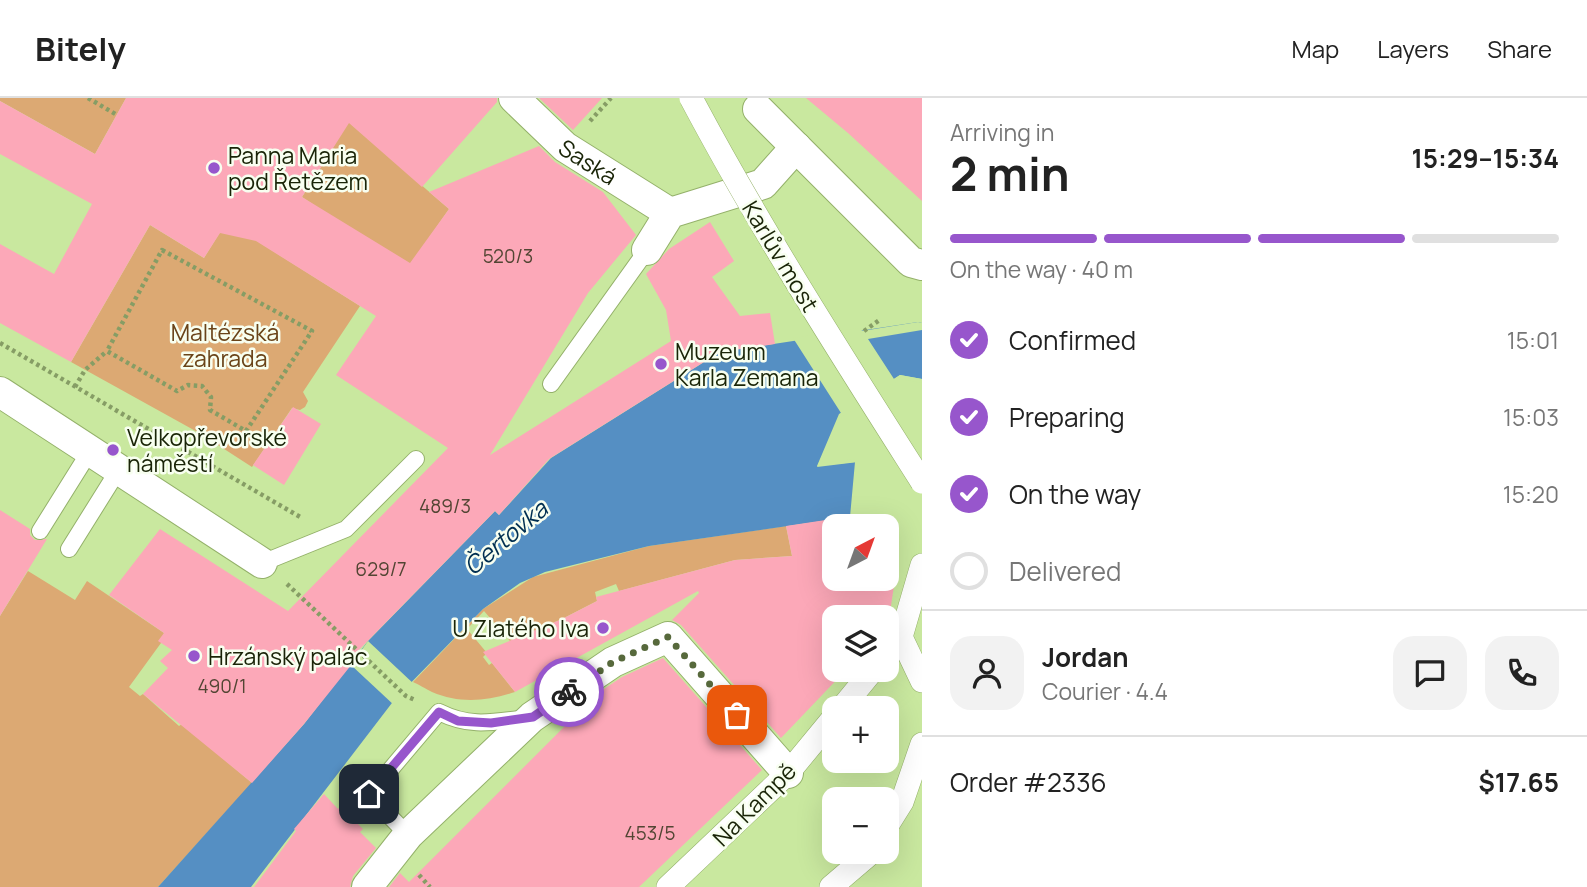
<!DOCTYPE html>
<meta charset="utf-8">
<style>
:root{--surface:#fff;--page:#f2f2f2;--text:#222;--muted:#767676;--line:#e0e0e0;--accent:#9756cc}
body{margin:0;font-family:Manrope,sans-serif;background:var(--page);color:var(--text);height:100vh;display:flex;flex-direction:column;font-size:26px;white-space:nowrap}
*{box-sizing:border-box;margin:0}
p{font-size:23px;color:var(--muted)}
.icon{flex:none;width:38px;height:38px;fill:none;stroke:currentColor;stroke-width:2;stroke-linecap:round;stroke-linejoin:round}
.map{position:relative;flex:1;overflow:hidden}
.panel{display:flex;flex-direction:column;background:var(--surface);width:665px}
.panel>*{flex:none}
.needle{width:46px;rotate:41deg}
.controls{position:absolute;left:822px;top:416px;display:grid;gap:14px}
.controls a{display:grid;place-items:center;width:77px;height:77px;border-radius:14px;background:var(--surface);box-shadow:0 7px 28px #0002;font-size:35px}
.pin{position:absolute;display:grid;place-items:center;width:60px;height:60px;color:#fff;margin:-30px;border-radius:14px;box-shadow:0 4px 10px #0006}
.courier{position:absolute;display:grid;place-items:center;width:70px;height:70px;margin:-35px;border:5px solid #9756cc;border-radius:50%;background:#fff;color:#222;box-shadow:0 2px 9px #0007}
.summary em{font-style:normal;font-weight:700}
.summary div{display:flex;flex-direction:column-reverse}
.summary{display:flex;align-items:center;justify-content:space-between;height:119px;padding:0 28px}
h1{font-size:46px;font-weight:700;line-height:52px}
.bar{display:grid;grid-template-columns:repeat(4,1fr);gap:10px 7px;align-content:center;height:84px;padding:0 28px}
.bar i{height:9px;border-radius:5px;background:var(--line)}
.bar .active{background:var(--accent)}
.bar p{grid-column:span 4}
.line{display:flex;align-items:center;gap:18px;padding:0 28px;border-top:2px solid var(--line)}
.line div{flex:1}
.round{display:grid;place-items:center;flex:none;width:74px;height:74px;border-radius:21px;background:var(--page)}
ol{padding:0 28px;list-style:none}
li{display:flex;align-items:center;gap:21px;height:77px}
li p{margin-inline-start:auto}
li .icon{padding:7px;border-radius:50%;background:var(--accent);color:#fff;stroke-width:4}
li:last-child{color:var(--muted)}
li i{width:38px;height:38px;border:4px solid var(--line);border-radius:50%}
header{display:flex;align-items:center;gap:42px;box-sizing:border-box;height:98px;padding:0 35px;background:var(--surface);border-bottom:2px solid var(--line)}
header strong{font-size:33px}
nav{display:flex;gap:38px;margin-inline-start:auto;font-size:24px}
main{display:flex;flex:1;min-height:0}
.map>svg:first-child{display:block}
</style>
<header>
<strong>Bitely</strong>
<nav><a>Map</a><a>Layers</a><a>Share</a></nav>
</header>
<main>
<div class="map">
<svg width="922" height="789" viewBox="0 0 922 789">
<rect width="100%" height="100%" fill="#c9e89f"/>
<g fill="#dca973">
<polygon points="0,0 126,0 95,56 0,3"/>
<polygon points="337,14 449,111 408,170 302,99 323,66"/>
<polygon points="150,127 204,160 222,131 246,136 360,208 303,294 308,303 305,309 300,312 292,310 252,369 201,336 71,264"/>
<path d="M 786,428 L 792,458 L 735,462 L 619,493 L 616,486 L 595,494 L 597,503 L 562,521 L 510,543 L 484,513 L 467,531 L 487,555 L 483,559 L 489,567 L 492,565 L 515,594 C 487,603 460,606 432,594 C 426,591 418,586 413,584 L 483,511 L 533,479 L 649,448 Z"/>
<polygon points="28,473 75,502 87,483 164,535 161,545 129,589 140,598 143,596 179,628 182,626 252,685 158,789 0,789 0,518"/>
</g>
<polygon fill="#558fc3" points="918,224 922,225 922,281 900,277 839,316 817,368 855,364 850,419 649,448 545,474 520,485 483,511 395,601 251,789 158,789 304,626 368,543 495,413 499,417 551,360 720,254"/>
<g fill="#c9e89f">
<polygon points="918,224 922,225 922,232 868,241 894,281 900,277 922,281 922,285 900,281 842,319 822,365 855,361 858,364 817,369 841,315 793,240 860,230 862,233"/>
<polygon points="368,543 415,587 395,608 351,567"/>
</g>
<g fill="#fca8b8">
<polygon points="126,0 497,0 497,4 422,89 349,25 302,99 410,165 449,111 429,94 539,48 555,64 603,94 636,137 588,195 490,357 671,243 666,212 646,176 669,151 710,124 734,163 712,179 740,218 770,215 775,246 720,254 549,361 499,417 495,413 353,558 356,561 304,626 252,685 143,596 168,570 160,563 172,552 158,543 164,535 109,497 160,431 288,513 448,350 336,277 376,218 256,143 220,135 204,160 150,127 71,264 0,225 0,146 54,176 92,106 0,56 0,3 95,56"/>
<polygon points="539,0 602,0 573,32"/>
<polygon points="806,0 922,0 922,103 848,35"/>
<polygon points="293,309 321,326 284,387 253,367"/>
<polygon points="0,412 30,431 30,437 35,442 47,441 0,518"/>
<polygon points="852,418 859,429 835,429 835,481 887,481 887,470 895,481 889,521 887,523 887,520 835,520 835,572 846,572 781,640 681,527 672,522 699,495 698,493 515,594 483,554 562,521 597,503 596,499 735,462 792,458 786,428"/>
<polygon points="663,560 762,672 639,789 389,789 400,775 409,784 598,595 622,579"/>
<polygon points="324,696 338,711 340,708 363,731 360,734 376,750 353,778 350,789 254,789 296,733 294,731"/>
</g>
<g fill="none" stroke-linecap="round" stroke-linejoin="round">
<g stroke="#94b16a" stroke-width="18">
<g id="service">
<polyline points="551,286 647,152"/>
<polyline points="40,433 90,353"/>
<polyline points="69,451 119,371"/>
<polyline points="262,465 346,431 416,361"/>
<path d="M 408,737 L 369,697 L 439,614 C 471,630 493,624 527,620"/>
</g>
</g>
<g stroke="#94b16a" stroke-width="24">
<g id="pedestrian">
<polyline points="901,539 922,583"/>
<polyline points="887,556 901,539 922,467"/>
<polyline points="841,611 873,572"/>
<polyline points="887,728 902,704 922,646"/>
<polyline points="668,789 788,675 835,618"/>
<polyline points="831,789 872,754"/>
</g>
</g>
<g stroke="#94b16a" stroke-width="32">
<g id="minor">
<path id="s1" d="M 514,0 L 565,49 L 670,115"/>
<polyline points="758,11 911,164 922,167"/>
<polyline points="647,152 670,115 763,86 796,49"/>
<polyline points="0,294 262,465"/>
<polyline points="367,789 408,737 532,619 613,564 668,539 788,675"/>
</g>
</g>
<g stroke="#869d65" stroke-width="4.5" stroke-dasharray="3.5 3.5" stroke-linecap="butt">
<polyline points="88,0 117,17"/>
<polyline points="590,23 611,0"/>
<polygon points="162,152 312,233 246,333 210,312 211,299 202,288 188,287 177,293 107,253"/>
<polyline points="864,233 881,221"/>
<polyline points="0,245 302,420"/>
<polyline points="75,289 85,272 107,253"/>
<polyline points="287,486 406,598 415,602"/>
<polyline points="419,777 430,789"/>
</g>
<use href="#service" stroke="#fff" stroke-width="16"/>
<use href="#pedestrian" stroke="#fff" stroke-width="23"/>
<use href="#minor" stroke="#fff" stroke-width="30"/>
<g stroke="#94b16a" stroke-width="24" stroke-linecap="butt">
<path id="pedestrian-bridge" d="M 691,0 C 761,132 842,258 922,384"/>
</g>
<use href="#pedestrian-bridge" stroke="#fff" stroke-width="23"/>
</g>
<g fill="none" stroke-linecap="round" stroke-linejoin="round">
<polyline stroke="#57693c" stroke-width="7" stroke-dasharray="0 12.6" points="569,594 613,564 668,539 737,617"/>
<polyline stroke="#9756cc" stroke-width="9" points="369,696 439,614 458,623 491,625 533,619 569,594"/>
</g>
<g fill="#9756cc" stroke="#f8fff0" stroke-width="2.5">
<circle cx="214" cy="70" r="7"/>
<circle cx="661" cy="266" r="7"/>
<circle cx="113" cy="352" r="7"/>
<circle cx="603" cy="530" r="7"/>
<circle cx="194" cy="558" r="7"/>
</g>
<g text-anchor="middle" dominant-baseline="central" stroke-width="5" stroke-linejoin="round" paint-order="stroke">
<g font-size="19" fill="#524533">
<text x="508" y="158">520/3</text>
<text x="445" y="408">489/3</text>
<text x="381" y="471">629/7</text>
<text x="222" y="588">490/1</text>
<text x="650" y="735">453/5</text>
</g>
<g font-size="23" fill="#192407" stroke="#f8fff0" text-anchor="start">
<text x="228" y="57">Panna Maria<tspan x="228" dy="26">pod Řetězem</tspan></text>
<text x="675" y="253">Muzeum<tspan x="675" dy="26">Karla Zemana</tspan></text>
<text x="127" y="339">Velkopřevorské<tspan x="127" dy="26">náměstí</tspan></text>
<text x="589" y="530" text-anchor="end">U Zlatého lva</text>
<text x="208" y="558">Hrzánský palác</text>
</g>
<g font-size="23" fill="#192407" stroke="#f8fff0">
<text stroke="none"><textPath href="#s1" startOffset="98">Saská</textPath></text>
<text transform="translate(781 158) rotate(59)">Karlův most</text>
<text transform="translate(754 706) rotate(-45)">Na Kampě</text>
</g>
<g font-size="23" fill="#6a4419" stroke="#f8fff0">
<text x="225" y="234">Maltézská<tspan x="225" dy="26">zahrada</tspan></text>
</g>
<g font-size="24" font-style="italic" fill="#002f51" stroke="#f8fff0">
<text transform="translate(505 439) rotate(-40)">Čertovka</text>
</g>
</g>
</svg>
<div class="controls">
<a><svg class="needle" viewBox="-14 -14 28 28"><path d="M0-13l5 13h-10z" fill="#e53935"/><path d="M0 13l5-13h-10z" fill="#767676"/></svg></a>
<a><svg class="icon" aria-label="layers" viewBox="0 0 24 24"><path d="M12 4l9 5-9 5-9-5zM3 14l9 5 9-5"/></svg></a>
<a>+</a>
<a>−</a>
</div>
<div class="pin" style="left:737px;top:617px;background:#ea580c"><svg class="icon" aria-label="bag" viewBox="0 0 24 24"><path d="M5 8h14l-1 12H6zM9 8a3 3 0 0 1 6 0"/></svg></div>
<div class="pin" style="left:369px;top:696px;background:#1f2937"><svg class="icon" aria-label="home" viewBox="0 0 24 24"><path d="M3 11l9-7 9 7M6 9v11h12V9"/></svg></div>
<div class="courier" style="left:569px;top:594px"><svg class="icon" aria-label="bike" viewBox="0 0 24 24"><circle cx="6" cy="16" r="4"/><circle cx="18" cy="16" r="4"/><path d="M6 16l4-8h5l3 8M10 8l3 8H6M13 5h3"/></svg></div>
</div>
<section class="panel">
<div class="summary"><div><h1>2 min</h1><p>Arriving in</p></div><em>15:29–15:34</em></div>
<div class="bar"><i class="active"></i><i class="active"></i><i class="active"></i><i></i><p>On the way · 40 m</p></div>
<ol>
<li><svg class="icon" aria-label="check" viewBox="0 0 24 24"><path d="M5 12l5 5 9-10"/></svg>Confirmed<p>15:01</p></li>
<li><svg class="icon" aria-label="check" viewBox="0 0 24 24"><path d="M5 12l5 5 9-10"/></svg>Preparing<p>15:03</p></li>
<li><svg class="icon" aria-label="check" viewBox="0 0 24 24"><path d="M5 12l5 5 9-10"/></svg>On the way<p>15:20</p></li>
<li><i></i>Delivered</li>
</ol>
<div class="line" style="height:126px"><a class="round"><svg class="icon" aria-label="person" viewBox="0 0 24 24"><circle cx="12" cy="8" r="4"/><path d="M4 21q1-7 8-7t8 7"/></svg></a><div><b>Jordan</b><p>Courier · 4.4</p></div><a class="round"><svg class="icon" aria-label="chat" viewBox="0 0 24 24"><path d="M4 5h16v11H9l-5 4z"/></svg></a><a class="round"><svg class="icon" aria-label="phone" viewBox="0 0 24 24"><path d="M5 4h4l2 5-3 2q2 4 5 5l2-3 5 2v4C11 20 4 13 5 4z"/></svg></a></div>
<div class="line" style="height:91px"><div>Order #2336</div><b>$17.65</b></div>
</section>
</main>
